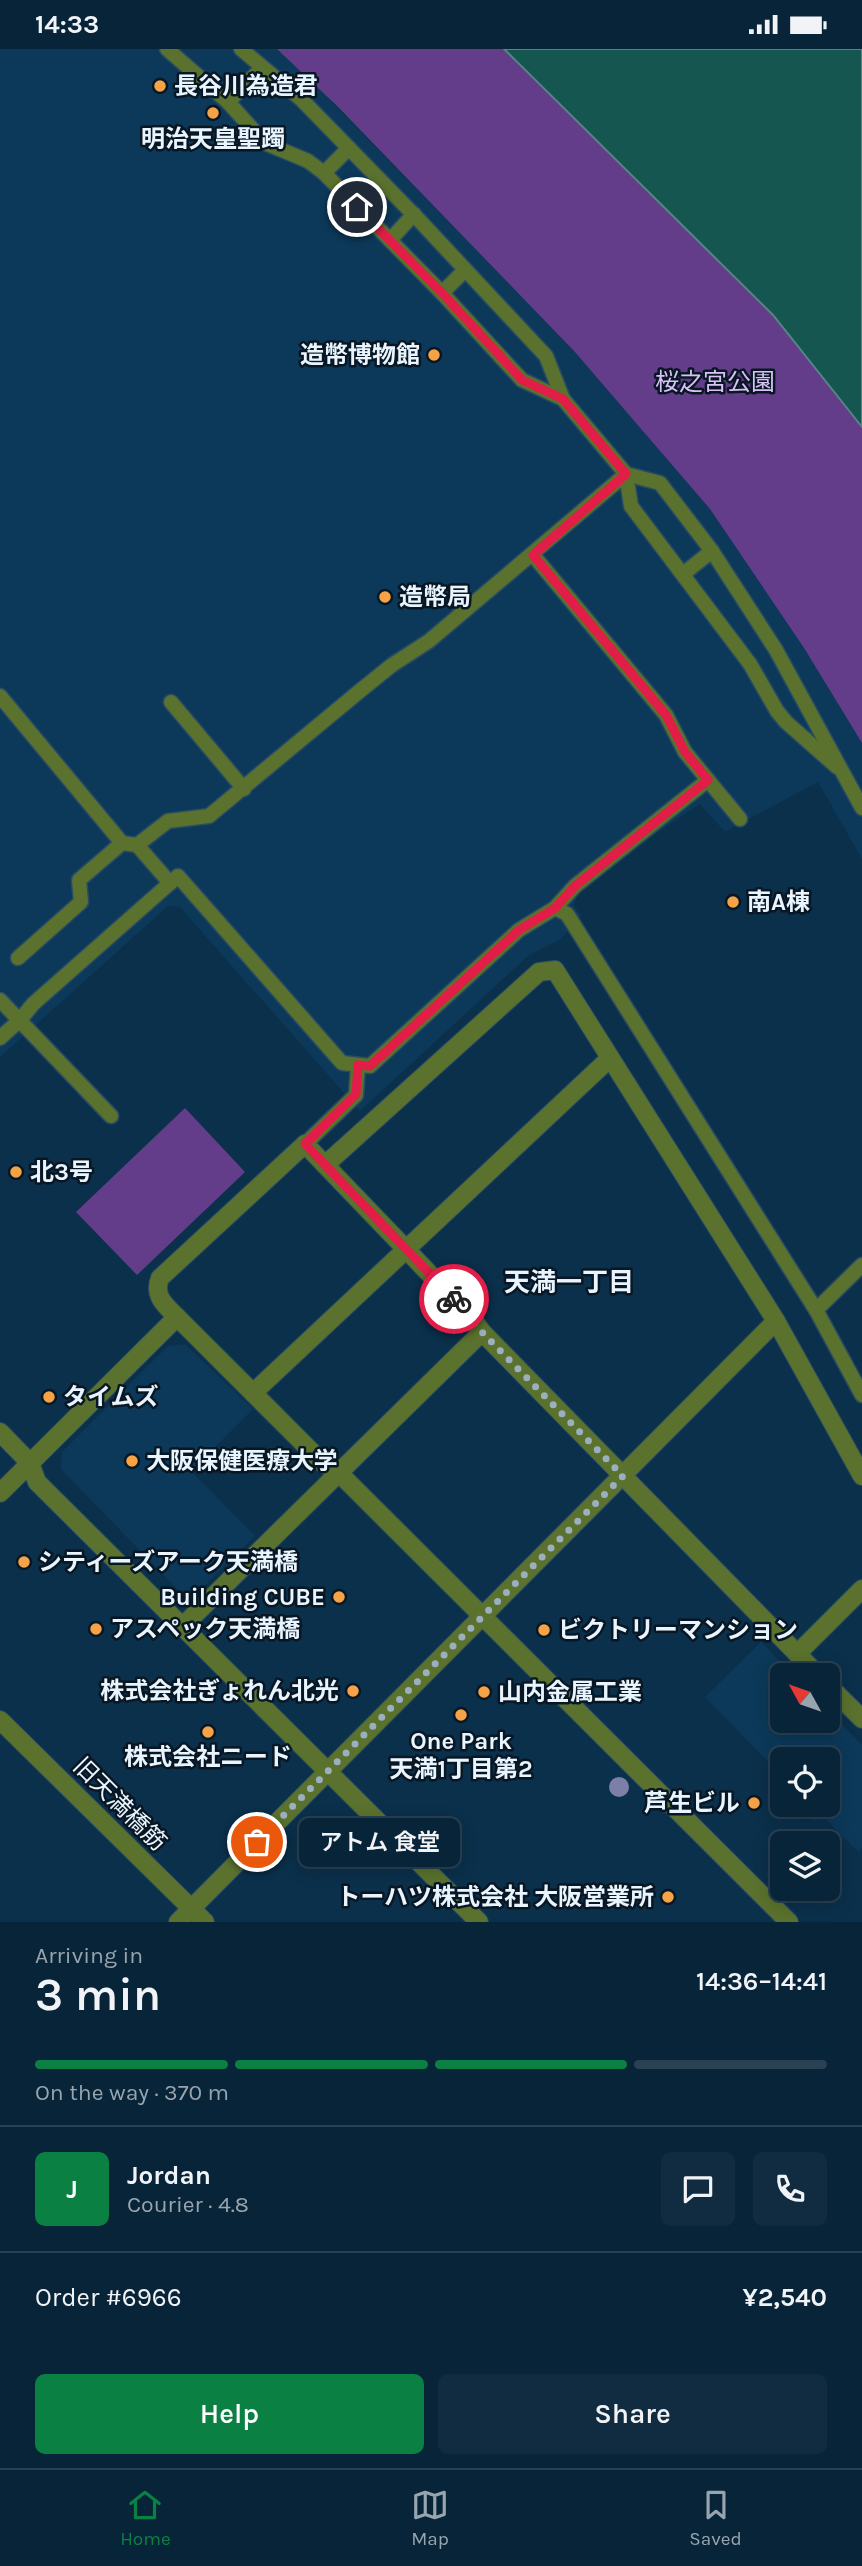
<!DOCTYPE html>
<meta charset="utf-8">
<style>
:root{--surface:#082438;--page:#112c40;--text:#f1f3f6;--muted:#98a4ae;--line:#294153;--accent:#0b8043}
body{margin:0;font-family:Karla,"Noto Sans JP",sans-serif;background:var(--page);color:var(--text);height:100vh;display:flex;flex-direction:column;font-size:26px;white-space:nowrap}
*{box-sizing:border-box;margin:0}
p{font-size:23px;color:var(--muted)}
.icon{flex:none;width:38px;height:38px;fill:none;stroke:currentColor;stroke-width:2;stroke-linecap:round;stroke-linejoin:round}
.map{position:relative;height:1873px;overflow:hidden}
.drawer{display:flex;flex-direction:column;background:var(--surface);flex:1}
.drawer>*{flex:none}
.needle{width:46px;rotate:310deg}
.tools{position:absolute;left:770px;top:1614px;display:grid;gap:14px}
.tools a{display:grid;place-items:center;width:70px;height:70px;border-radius:10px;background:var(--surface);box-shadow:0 4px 18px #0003,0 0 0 2px var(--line);font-size:35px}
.pin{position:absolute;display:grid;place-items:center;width:60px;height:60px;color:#fff;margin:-30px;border:4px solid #fff;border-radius:50%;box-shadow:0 2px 7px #0007}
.courier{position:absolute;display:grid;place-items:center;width:70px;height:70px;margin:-35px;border:5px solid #e11d48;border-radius:50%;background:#fff;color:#222;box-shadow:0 2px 9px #0007}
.bubble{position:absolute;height:49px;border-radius:10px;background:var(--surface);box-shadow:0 4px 18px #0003,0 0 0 2px var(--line);font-size:23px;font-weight:600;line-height:49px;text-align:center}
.headline em{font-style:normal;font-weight:600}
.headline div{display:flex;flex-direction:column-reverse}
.headline{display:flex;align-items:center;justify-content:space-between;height:119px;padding:0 35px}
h1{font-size:46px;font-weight:600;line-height:52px}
.bar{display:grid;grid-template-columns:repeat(4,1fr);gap:10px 7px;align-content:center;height:84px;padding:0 35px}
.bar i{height:9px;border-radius:5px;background:var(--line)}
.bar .current{background:var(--accent)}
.bar p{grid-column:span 4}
.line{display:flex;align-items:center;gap:18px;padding:0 35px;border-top:2px solid var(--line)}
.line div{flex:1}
.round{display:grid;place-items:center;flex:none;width:74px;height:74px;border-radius:10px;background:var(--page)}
.action{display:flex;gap:14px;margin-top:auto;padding:14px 35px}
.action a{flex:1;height:80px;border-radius:10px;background:var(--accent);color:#fff;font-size:28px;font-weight:600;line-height:80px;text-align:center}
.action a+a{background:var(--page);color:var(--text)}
.status{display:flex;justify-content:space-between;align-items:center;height:49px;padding:0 35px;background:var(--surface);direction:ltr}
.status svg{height:19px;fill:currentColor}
.tabs{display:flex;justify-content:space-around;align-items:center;height:98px;border-top:2px solid var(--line);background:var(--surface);font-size:19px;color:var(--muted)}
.tabs a{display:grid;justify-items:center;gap:4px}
.tabs .current{color:var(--accent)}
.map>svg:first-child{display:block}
</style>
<div class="status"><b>14:33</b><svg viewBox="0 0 49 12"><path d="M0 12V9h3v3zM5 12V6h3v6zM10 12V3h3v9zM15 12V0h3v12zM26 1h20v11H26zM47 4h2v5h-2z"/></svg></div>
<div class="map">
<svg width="862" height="1873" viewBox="0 0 862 1873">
<rect width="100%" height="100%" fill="#0b304b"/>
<g fill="#0c3959">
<polygon points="0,0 277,0 290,10 574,302 710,460 804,599 862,694 862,810 818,733 725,783 700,755 657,784 577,846 574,857 581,867 561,890 529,906 360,1062 180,858 168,857 0,1008"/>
<polygon points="185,1295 253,1360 191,1422 255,1487 197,1544 181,1544 61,1420 62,1403 168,1297"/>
<polygon points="761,1593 793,1626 782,1626 782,1671 828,1671 828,1661 862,1696 862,1799 858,1803 821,1765 814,1772 797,1755 828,1755 828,1710 782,1710 782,1727 705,1648"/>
</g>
<g fill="#643d8a">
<polygon points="277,0 504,0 773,266 862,378 862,694 804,599 710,460 574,302 338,58"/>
<polygon points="185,1059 245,1123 137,1226 76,1163"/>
</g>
<polygon fill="#165650" stroke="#558584" stroke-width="2" points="504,0 862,0 862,378 773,266"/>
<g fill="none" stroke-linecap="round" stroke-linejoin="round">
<g stroke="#2a4b64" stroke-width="17">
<g id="service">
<polyline points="167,0 228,53 265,94 308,112 324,124 442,244 522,331 563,350"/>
<polyline points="241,0 302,51 419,171 546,307 563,350 626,425 660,434 712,502 776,601 862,759"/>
<polyline points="228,53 262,19"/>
<polyline points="324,124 349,99"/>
<polyline points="390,191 414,165"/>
<polyline points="442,244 465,221"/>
<polyline points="626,425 631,457 750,615 777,662 786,673 837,718"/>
<polyline points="533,506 666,666 685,703 740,770"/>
<polyline points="683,525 712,502"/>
<polyline points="0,647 122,794 137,796 168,772 209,767 361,641 392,616 429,592 626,425"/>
<polyline points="171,653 244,740"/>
<polyline points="137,796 170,834"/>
<polyline points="555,859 575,837 708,731"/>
<polyline points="18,909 81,853 79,831 122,794"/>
<polyline points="0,951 111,1067"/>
<polyline points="0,989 20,971 33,955 178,827 342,1014 370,1017 519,881 555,859 567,865 816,1261 862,1346"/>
<polyline points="305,1095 356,1046 358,1016"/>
<polyline points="816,1261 862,1216"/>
</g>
</g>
<g stroke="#2a4b64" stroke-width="20">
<g id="minor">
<polyline points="325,1116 539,923 555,921 776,1272 862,1427"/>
<polyline points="253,1344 609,1010"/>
<polyline points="0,1383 30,1414"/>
<path d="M 0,1444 L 177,1268 C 165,1256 153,1247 160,1229 L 305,1095"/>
<polyline points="183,1577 482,1283"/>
<polyline points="797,1605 862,1540"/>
<polyline points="0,1671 205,1873"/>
</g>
</g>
<g stroke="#2a4b64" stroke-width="20">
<g id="tertiary">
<polyline points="305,1095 471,1268 482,1283 818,1626"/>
<polyline points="177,1268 324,1415 338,1423 789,1873"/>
<polyline points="30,1414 37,1433 479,1873"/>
<polyline points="828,1636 862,1670"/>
<polyline points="178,1873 776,1272"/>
</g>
</g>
<use href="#service" stroke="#5a722d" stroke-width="14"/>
<use href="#minor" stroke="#5a722d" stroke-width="18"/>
<use href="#tertiary" stroke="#5a722d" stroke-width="18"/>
</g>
<circle fill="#7c80a8" cx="619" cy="1738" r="10"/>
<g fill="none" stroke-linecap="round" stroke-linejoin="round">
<polyline stroke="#9bafbf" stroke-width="7" stroke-dasharray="0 12.6" points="257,1793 623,1427 482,1283 454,1250"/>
<polyline stroke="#e11d48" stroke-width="9" points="357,158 442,244 522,331 563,350 626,425 533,506 666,666 685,703 708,731 575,837 555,859 519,881 370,1017 358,1016 356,1045 305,1095 454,1250"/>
</g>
<g fill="#f5a346" stroke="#081723" stroke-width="2.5">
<circle cx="160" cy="37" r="7"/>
<circle cx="213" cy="64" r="7"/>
<circle cx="434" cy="306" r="7"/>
<circle cx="385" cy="548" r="7"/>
<circle cx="733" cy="853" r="7"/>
<circle cx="16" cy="1123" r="7"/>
<circle cx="49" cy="1348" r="7"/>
<circle cx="132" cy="1412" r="7"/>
<circle cx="24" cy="1513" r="7"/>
<circle cx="339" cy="1548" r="7"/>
<circle cx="96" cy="1580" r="7"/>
<circle cx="544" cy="1581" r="7"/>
<circle cx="353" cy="1642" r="7"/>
<circle cx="484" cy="1643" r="7"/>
<circle cx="461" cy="1666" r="7"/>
<circle cx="208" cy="1683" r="7"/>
<circle cx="754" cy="1754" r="7"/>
<circle cx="668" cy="1848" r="7"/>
</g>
<g text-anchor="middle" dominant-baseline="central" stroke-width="5" stroke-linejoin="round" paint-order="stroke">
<g font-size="24" font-weight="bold" fill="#e8f4fe" stroke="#081723" text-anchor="start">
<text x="174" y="37">長谷川為造君</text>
<text x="213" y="90" text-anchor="middle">明治天皇聖躅</text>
<text x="420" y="306" text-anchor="end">造幣博物館</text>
<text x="399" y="548">造幣局</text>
<text x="747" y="853">南A棟</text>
<text x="30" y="1123">北3号</text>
<text x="63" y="1348">タイムズ</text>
<text x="146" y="1412">大阪保健医療大学</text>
<text x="38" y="1513">シティーズアーク天満橋</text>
<text x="325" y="1548" text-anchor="end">Building CUBE</text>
<text x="110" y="1580">アスペック天満橋</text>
<text x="558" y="1581">ビクトリーマンション</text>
<text x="339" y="1642" text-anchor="end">株式会社ぎょれん北光</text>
<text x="498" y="1643">山内金属工業</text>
<text x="461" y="1692" text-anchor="middle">One Park<tspan x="461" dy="28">天満1丁目第2</tspan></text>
<text x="208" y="1708" text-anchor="middle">株式会社ニード</text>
<text x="740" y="1754" text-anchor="end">芦生ビル</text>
<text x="654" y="1848" text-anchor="end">トーハツ株式会社 大阪営業所</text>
</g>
<g font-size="24" fill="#d9c1f5" stroke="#081723">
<text x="715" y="333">桜之宮公園</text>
</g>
<g font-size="24" fill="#e8f4fe" stroke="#081723">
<text transform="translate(120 1755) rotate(45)">旧天満橋筋</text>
</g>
<g font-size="26" font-weight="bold" fill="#e8f4fe" stroke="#081723">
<text x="569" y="1233">天満一丁目</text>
</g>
</g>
</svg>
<div class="tools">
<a><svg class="needle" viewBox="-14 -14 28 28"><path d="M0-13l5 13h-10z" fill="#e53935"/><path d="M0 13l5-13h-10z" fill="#98a4ae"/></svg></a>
<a><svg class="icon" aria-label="locate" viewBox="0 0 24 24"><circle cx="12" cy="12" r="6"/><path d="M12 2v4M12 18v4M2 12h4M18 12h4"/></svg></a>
<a><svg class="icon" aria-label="layers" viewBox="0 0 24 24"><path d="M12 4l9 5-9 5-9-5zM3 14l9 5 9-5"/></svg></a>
</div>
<div class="pin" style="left:257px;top:1793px;background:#ea580c"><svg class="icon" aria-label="bag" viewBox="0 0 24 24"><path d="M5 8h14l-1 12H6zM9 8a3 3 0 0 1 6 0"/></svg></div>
<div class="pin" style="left:357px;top:158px;background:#1f2937"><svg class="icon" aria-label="home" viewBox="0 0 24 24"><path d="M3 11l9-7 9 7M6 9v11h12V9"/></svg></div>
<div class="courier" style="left:454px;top:1250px"><svg class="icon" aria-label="bike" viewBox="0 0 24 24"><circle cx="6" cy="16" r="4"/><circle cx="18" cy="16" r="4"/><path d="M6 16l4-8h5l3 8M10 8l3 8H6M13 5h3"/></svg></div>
<div class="bubble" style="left:299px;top:1769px;width:161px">アトム 食堂</div>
</div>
<section class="drawer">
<div class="headline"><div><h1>3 min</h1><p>Arriving in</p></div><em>14:36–14:41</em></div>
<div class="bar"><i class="current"></i><i class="current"></i><i class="current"></i><i></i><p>On the way · 370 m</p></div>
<div class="line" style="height:126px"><b class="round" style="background:var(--accent);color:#fff">J</b><div><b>Jordan</b><p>Courier · 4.8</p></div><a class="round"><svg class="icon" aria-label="chat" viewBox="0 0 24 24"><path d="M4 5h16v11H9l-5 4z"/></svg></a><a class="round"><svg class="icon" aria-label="phone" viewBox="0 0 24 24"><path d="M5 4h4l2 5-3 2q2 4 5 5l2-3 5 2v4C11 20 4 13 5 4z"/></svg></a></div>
<div class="line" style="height:91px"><div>Order #6966</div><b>¥2,540</b></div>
<div class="action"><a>Help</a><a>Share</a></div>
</section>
<nav class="tabs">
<a class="current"><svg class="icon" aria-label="home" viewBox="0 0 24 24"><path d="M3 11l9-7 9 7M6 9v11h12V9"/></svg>Home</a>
<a><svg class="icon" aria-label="map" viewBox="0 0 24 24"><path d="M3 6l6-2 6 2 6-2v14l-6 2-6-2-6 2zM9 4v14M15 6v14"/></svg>Map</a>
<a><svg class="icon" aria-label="saved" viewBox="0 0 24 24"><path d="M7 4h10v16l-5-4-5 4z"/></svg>Saved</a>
</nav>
